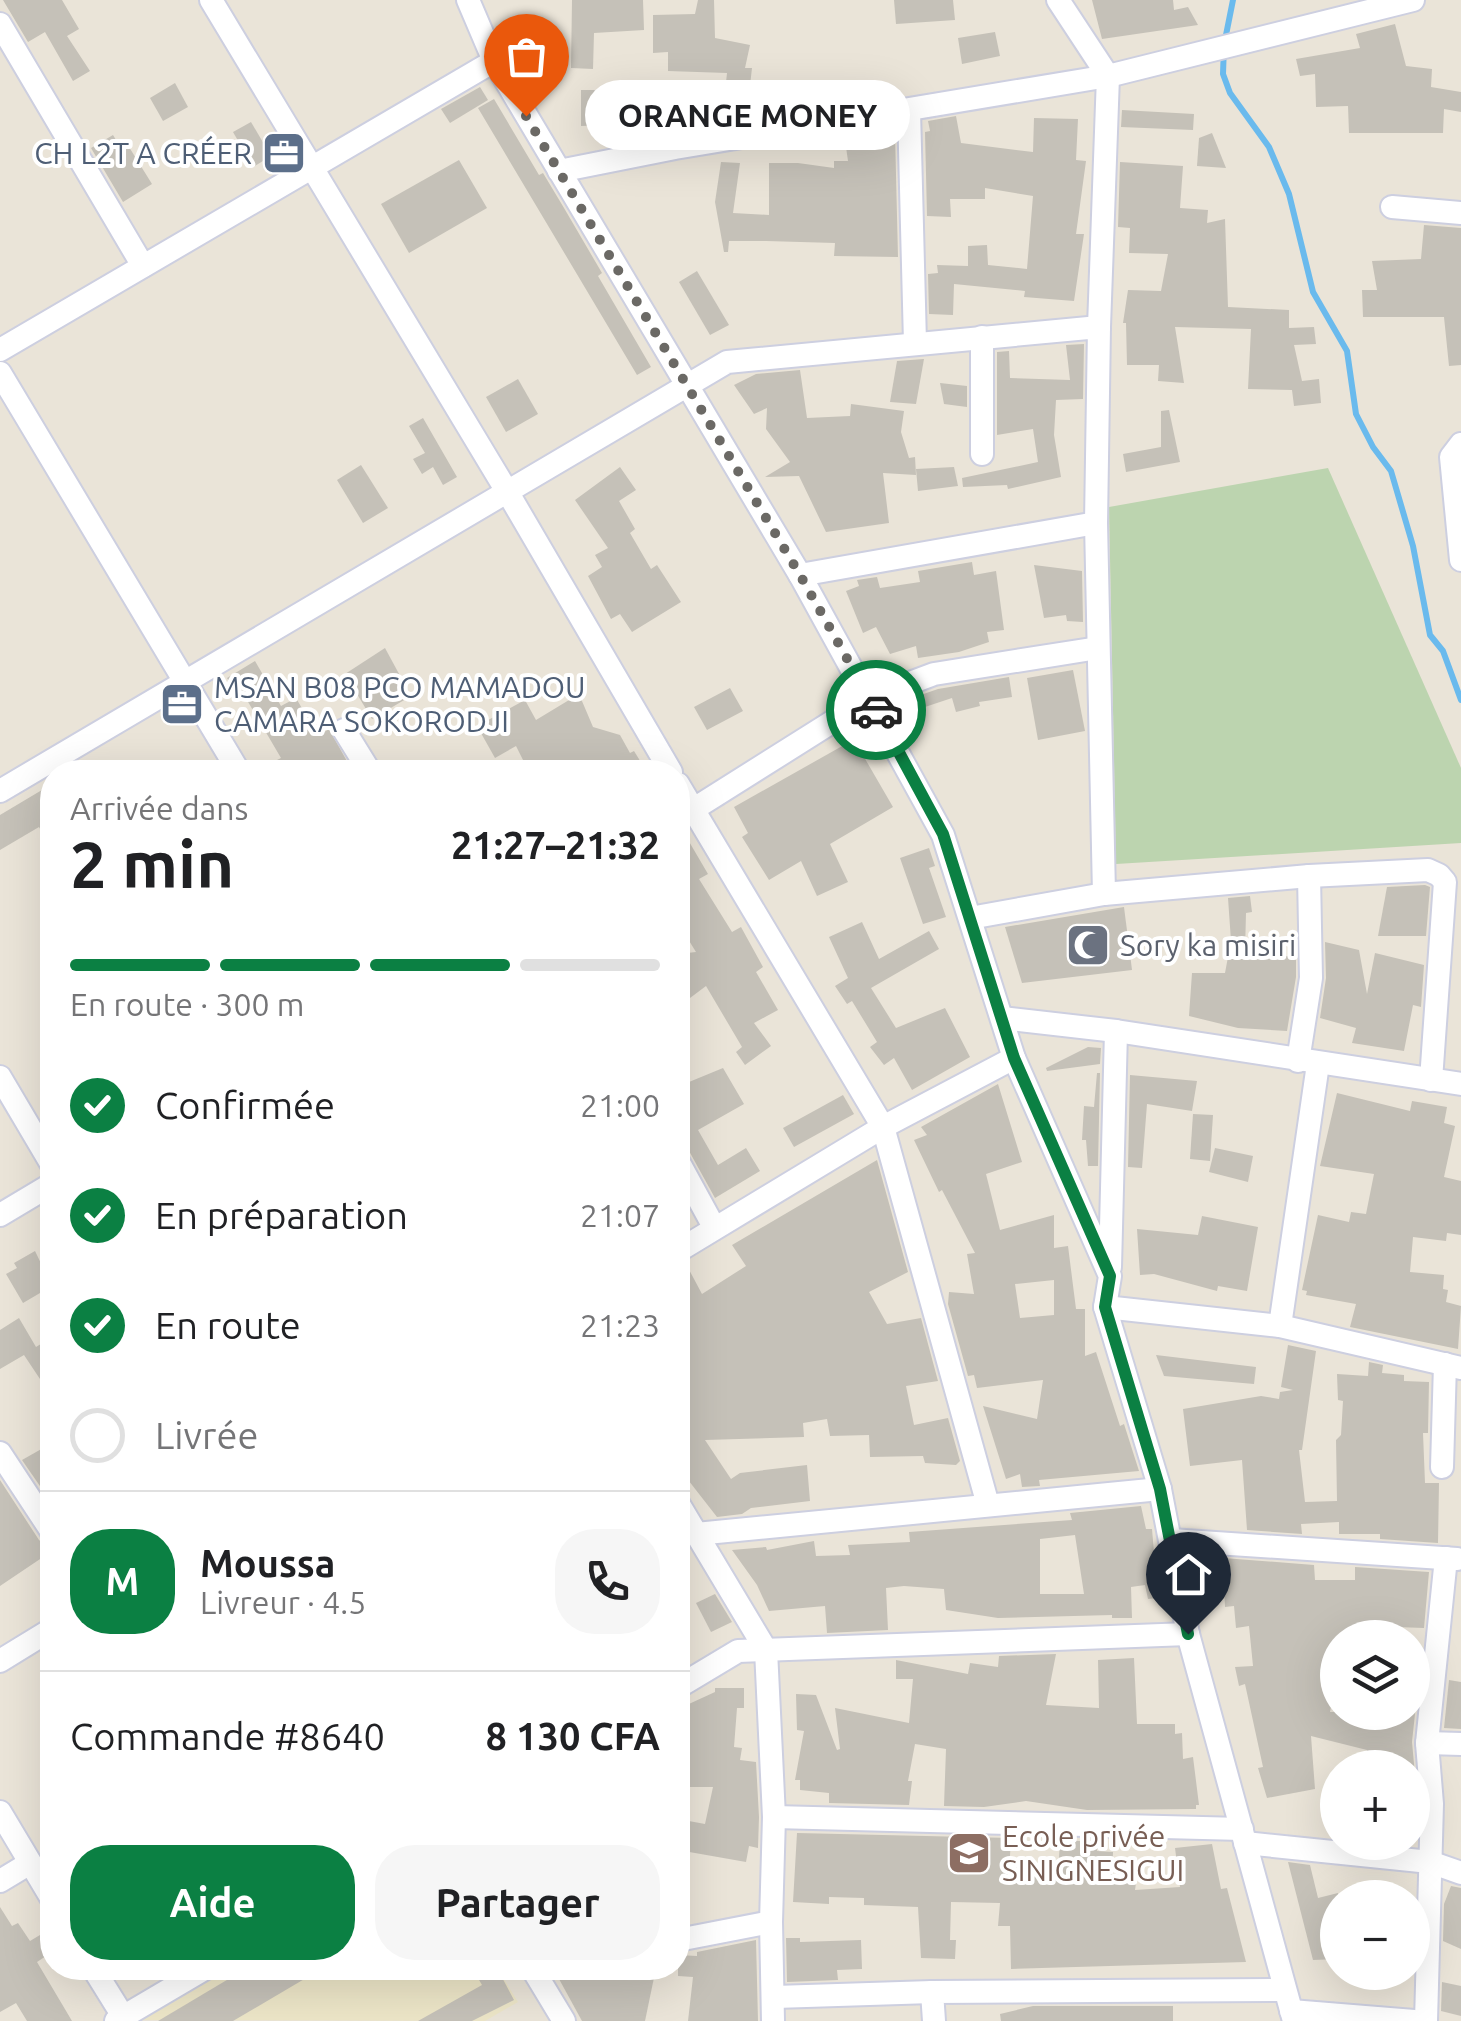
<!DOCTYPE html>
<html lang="fr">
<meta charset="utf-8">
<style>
:root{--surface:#fff;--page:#f6f6f6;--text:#202124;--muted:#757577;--line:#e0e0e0;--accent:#0b8043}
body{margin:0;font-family:Ubuntu,sans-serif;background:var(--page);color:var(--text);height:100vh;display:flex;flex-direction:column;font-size:38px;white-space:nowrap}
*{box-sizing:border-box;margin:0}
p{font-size:32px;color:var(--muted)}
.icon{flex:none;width:55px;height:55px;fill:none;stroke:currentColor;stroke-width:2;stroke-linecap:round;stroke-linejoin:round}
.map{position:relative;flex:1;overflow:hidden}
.side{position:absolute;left:40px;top:760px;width:650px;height:1220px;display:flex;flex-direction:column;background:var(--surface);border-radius:40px;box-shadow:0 10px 40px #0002}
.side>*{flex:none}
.buttons{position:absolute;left:1320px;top:1620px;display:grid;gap:20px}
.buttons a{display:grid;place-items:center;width:110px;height:110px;border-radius:50%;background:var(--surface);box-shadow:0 10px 40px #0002;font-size:50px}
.pin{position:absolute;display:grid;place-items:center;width:85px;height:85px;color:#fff;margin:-102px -42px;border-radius:50% 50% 50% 0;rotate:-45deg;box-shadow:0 0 10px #0007}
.pin .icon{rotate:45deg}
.courier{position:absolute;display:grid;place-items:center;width:100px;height:100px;margin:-50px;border:8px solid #0b8043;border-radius:50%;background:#fff;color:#222;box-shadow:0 2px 12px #0007}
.bubble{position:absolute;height:70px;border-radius:35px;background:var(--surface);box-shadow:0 10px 40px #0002;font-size:32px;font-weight:600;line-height:70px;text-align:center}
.overview em{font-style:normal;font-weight:600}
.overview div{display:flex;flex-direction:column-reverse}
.overview{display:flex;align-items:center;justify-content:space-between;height:170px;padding:0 30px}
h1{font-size:65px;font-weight:600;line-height:75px}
.bar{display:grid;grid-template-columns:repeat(4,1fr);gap:15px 10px;align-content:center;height:120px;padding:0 30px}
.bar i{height:12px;border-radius:8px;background:var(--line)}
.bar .active{background:var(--accent)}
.bar p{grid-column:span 4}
.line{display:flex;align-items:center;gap:25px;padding:0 30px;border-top:2px solid var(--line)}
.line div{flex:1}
.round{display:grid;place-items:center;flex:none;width:105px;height:105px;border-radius:40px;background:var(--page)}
ol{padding:0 30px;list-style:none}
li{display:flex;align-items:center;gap:30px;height:110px}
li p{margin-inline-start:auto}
li .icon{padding:10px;border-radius:50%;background:var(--accent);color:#fff;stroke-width:4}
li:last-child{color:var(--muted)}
li i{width:55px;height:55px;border:5px solid var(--line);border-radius:50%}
.action{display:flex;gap:20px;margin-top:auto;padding:20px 30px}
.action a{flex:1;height:115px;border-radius:40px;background:var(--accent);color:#fff;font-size:40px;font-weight:600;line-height:115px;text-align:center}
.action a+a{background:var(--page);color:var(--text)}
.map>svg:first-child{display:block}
</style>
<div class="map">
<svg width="1461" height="2021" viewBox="0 0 1461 2021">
<rect width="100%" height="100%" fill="#eae4d8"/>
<polygon fill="#ece5c7" points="229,1968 497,1968 518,2002 485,2021 141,2020"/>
<polygon fill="#bcd4af" points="1328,468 1461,768 1461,843 1116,864 1109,507"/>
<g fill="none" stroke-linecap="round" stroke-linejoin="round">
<polyline stroke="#6abaed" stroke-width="6" points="1233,0 1224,45 1223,74 1230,93 1269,147 1289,194 1313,292 1347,351 1356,414 1373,447 1391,471 1413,546 1430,635 1443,651 1461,700"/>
</g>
<g fill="#c5c1b8" fill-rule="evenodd">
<polygon points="3,0 62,0 79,29 67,36 90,71 73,81 45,32 28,42"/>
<polygon points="572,0 643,0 644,30 594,33 593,69 571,68"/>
<polygon points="698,0 714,0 715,38 750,45 745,68 752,68 748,103 724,101 727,73 668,71 668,52 653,53 653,15 695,14"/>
<polygon points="894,0 953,0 955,20 896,24"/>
<polygon points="1092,0 1173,0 1174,10 1188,7 1198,25 1102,39"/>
<polygon points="1395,24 1406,66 1432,69 1431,87 1461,92 1461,112 1444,109 1443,133 1349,133 1348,106 1316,107 1315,74 1300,76 1296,59 1360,48 1356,34"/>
<polygon points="995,32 1000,56 962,64 958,38"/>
<polygon points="175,83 188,107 163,121 150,98"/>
<polygon points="480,87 488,100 450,123 441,109"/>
<polygon points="581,90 606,90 607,125 581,126"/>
<polygon points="494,99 539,175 543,173 564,208 602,273 598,276 651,367 637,375 478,108"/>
<polygon points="1122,110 1194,114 1193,130 1121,127"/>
<polygon points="956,116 961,143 1033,152 1034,118 1078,119 1076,160 1086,161 1076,234 1084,234 1074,301 1024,297 1025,291 954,284 953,315 929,314 928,274 938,273 937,265 968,266 968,246 987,245 988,265 1027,269 1033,196 985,188 985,199 950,199 951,217 927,216 925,132 930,131 928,121"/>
<polygon points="251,122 271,156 253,167 233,132"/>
<polygon points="895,133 898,257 834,256 835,243 766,241 729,241 728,252 724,252 715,202 721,162 740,163 733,213 769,215 769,163 798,163 834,168 834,161 848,161 845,140"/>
<polygon points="1212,133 1226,168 1197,166 1199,138"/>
<polygon points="113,135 122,150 129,147 152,184 123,202 91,148"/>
<polygon points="459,160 487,208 409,253 381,204"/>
<polygon points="1120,162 1183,166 1180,208 1208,210 1207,223 1225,219 1228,307 1289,310 1289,328 1314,327 1316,344 1294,345 1302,381 1319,379 1321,403 1294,406 1292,390 1248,389 1251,329 1175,327 1184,383 1158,381 1159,365 1127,365 1126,323 1123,323 1128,290 1161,291 1168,254 1129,253 1130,228 1118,227"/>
<polygon points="1424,225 1461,228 1461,365 1449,366 1444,317 1363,317 1362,290 1377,290 1372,261 1421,259"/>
<polygon points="697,271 729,325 710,335 679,282"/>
<polygon points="1084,344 1083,399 1056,400 1054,435 1061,477 1008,489 1007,485 963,487 962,478 1038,462 1033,429 997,435 997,352 1009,351 1010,378 1070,380 1066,345"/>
<polygon points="924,359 916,404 890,402 897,361"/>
<polygon points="800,370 807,418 850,416 851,404 904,411 901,432 909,458 915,457 916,475 883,473 889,523 826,532 799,476 765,477 790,462 766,429 767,408 754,414 734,385 756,374"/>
<polygon points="518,379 538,414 506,432 486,397"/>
<polygon points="940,383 967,386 967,407 944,404"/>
<polygon points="1169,410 1180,462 1126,472 1123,454 1161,447 1161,411"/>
<polygon points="423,418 457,477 443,485 433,467 422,474 413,459 425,453 409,426"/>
<polygon points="361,465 388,508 363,523 337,480"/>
<polygon points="620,467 636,490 619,501 635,529 630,533 651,569 657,565 681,602 632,632 620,614 611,619 588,576 602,567 595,555 608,548 575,500"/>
<polygon points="954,467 958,486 918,491 916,469"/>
<polygon points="972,562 974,575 996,571 1004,630 987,632 989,642 959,652 918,658 916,646 890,654 876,627 863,633 846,591 859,586 857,580 877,577 880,588 920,582 918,571"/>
<polygon points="1034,565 1082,571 1083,622 1067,621 1066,615 1044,618"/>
<polygon points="385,648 411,696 372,719 345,674"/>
<polygon points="255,661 281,706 296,698 318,736 329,729 353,772 282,772 275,761 281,758 244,695 239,698 227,678"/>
<polygon points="1073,670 1085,731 1038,740 1027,678"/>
<polygon points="1009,677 1012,697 979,702 980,706 956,712 952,698 916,710 912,698 938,689"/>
<polygon points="730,688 743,711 707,730 694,707"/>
<polygon points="579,694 593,727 620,735 630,753 634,751 647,772 529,772 516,746 495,758 477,726 525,700 536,720"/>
<polygon points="860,736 870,754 864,757 893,807 830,844 848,882 817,896 801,861 769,880 742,837 748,833 734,807"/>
<polygon points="52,784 52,850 39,827 0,850 0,815"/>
<polygon points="684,833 708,874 699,879 732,932 741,927 763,967 756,972 778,1010 754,1023 771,1046 745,1065 736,1052 742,1047 706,986 678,1007 678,954 696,952 678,923 678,834"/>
<polygon points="929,848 935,866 929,868 946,917 923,924 900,858"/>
<polygon points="1425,885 1430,887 1426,936 1378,936 1387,887"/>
<polygon points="1250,896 1252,912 1246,913 1245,952 1276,959 1277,954 1296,958 1296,977 1287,1031 1238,1028 1189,1016 1192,973 1225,973 1231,941 1228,898"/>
<polygon points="1124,907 1132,970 1022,983 1005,927"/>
<polygon points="862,922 879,959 929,931 939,949 871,988 896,1028 945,1008 970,1057 912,1090 894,1058 884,1065 870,1047 877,1042 852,1001 847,1004 835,986 848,978 829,937"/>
<polygon points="1325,942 1359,950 1367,994 1375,953 1424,965 1421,1007 1413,1005 1404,1051 1352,1043 1356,1028 1320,1018 1326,978"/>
<polygon points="1088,1047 1101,1048 1100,1064 1047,1071 1046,1068"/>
<polygon points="678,1063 689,1082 723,1068 744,1104 698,1130 718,1165 746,1148 760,1171 715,1198 678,1131 678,1115 686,1110 678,1095"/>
<polygon points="1097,1073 1100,1073 1098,1166 1088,1166 1086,1140 1082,1140 1084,1106 1094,1107"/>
<polygon points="1130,1075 1197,1081 1192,1111 1147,1104 1142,1168 1128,1167"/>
<path d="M 998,1084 L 1022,1162 L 986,1174 L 1000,1230 L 1054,1215 L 1054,1248 L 1068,1246 L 1076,1309 L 1085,1309 L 1085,1356 L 1096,1352 L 1120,1426 L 1124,1424 L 1139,1471 L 1039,1480 L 1040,1486 L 1022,1487 L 1020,1474 L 1006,1479 L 983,1406 L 1037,1419 L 1043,1380 L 977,1388 L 974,1375 L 968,1376 L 948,1304 L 949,1292 L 974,1294 L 967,1254 L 975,1253 L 942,1190 L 939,1192 L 914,1140 L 927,1135 L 921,1127 ZM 1054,1280 L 1054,1315 L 1020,1318 L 1015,1284 Z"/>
<polygon points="1337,1093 1410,1111 1412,1101 1447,1107 1444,1123 1455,1126 1444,1177 1461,1181 1461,1235 1447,1233 1446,1241 1413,1237 1410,1272 1444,1275 1443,1289 1448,1290 1446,1302 1461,1306 1458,1349 1350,1327 1356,1304 1306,1295 1307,1291 1302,1290 1318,1215 1349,1222 1351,1212 1366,1214 1374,1174 1320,1166"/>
<polygon points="843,1095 854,1114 794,1147 783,1128"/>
<polygon points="1193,1114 1213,1115 1210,1161 1190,1159"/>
<polygon points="1215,1148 1253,1156 1248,1182 1209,1172"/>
<polygon points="877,1160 908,1272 869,1292 887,1324 921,1318 938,1381 906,1386 914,1425 948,1418 960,1461 956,1465 925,1463 923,1456 870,1457 869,1435 830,1436 827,1419 803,1423 804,1437 705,1440 731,1479 740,1473 807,1465 810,1501 751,1508 742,1514 717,1517 678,1467 678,1266 686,1264 702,1294 746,1266 732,1245"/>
<polygon points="1202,1216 1258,1227 1247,1291 1218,1286 1217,1291 1154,1274 1140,1275 1137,1229 1198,1235"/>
<polygon points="35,1251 52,1286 23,1303 6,1274 17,1268 14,1263"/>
<polygon points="19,1318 36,1347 52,1337 52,1397 24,1355 0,1369 0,1330"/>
<polygon points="1288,1345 1316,1351 1302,1450 1299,1450 1305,1502 1337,1501 1336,1440 1341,1435 1343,1401 1338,1400 1337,1374 1368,1376 1369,1362 1383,1365 1382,1373 1404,1375 1404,1381 1429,1382 1428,1433 1423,1433 1425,1483 1439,1483 1438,1543 1380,1539 1380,1534 1339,1534 1339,1522 1301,1524 1302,1534 1247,1530 1242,1460 1190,1466 1183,1409 1261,1396 1279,1399 1280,1392 1293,1390 1281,1387"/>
<polygon points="1156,1355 1256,1367 1254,1384 1164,1376"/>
<polygon points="52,1443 52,1484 42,1489 22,1460"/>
<polygon points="0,1480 39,1540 52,1551 0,1586"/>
<path d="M 1141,1506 L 1146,1529 L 1152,1529 L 1156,1576 L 1161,1576 L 1166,1597 L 1148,1599 L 1145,1585 L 1131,1587 L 1132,1618 L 1112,1618 L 1112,1615 L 998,1618 L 946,1610 L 944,1589 L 904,1586 L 886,1588 L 888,1630 L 827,1633 L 825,1606 L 769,1611 L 757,1585 L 732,1550 L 766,1547 L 767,1550 L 814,1541 L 816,1556 L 850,1555 L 848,1545 L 910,1542 L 909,1532 L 1072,1520 L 1070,1513 ZM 1075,1535 L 1084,1594 L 1040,1594 L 1040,1539 Z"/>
<polygon points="1223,1558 1314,1565 1315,1580 1355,1580 1355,1567 1429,1572 1424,1628 1369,1626 1368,1638 1338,1638 1338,1669 1330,1712 1412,1712 1412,1675 1419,1676 1412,1742 1415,1775 1412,1768 1364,1766 1367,1750 1311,1736 1315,1789 1267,1798 1258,1768 1263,1767 1245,1684 1239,1686 1235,1667 1253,1666 1249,1626 1236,1628 1234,1606 1225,1607 1224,1586 1215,1587 1213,1569 1224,1568"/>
<polygon points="715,1594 732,1622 711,1632 696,1603"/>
<polygon points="1056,1654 1046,1705 1099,1708 1098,1660 1134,1658 1137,1724 1175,1724 1175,1734 1182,1733 1183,1759 1193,1757 1199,1805 1196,1805 1196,1809 1087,1810 1026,1801 984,1807 944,1806 946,1749 915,1744 908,1781 912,1781 909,1805 829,1803 829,1793 800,1790 800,1780 795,1780 804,1731 797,1730 796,1694 816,1695 837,1750 840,1749 835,1708 909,1723 913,1679 896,1679 896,1660 968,1674 970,1663 998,1667 999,1656"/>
<polygon points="1449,1680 1461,1682 1461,1729 1444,1728"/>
<polygon points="715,1688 744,1688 744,1708 737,1708 734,1747 742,1748 740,1760 756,1762 759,1817 758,1848 749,1846 746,1862 678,1850 678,1819 705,1824 713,1787 678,1787 678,1709 715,1692"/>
<polygon points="797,1833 1011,1838 1009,1873 1058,1876 1060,1840 1098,1842 1097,1851 1113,1852 1112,1881 1136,1883 1135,1890 1180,1887 1175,1848 1212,1844 1221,1889 1227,1888 1246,1962 1011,1969 1010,1926 998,1926 1000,1903 951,1902 950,1940 956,1940 955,1959 921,1958 918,1907 864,1905 864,1898 829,1897 829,1904 793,1902"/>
<polygon points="1288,1862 1310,1865 1318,1898 1338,1893 1338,1959 1313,1960"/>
<polygon points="1451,1886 1461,1888 1461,1949 1443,1941 1444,1904"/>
<polygon points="0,1907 12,1926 18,1923 30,1941 40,1935 52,1952 37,1962 72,2021 27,2021 16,2003 0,2012"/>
<polygon points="786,1938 800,1938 800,1942 861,1940 862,1969 837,1970 838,1980 787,1982"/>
<polygon points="756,1940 758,2021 688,2021 693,1977 678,1976 678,1955 697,1956 697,1952"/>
<polygon points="247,1968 323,1968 233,2021 158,2021"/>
<polygon points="472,1968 497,1968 514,2000 472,2021 418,2021 482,1985"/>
<polygon points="553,1968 656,1968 645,2021 582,2021"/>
<polygon points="1442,1982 1461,1986 1461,2016 1441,2011"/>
<polygon points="1033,2006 1173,2006 1173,2021 1001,2021 1000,2014"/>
</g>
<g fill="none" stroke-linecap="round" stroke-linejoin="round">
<g stroke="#cdcfe0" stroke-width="26">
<g id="minor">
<polyline points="211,0 508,493 671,772"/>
<polyline points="468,0 494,61 800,575 943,835 1014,1058 1110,1276 1105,1307 1160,1489 1188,1634 1294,2021"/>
<polyline points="1058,0 1108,76 1099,327"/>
<polyline points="0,24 143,266"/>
<polyline points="909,110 915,343"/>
<polyline points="559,171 675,148 1108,76 1413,0"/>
<polyline points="1392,207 1461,213"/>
<polyline points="0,350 494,61"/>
<polyline points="0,373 239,772"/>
<polyline points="1461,444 1451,457 1461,560"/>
<polyline points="982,454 982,337"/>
<polyline points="800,575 1096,523"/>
<polyline points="344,730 370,772"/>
<polyline points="678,784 883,1127 988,1505"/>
<polyline points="0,791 727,362 1099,327 1096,523 1104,894 1309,876 1428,870 1439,875 1445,882 1431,1080"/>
<polyline points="678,819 870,698 934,674 1098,648"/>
<polyline points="970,918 1104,894"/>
<polyline points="1002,1018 1116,1031 1461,1084"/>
<polyline points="1298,1061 1311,978 1309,876"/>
<polyline points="0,1077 52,1165"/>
<polyline points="678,1161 714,1227"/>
<polyline points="0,1215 52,1184"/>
<polyline points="678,1251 883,1127 1014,1058"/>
<polyline points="1110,1267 1116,1031"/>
<polyline points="1105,1307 1280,1326 1461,1368"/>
<polyline points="1280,1326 1318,1064"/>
<polyline points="0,1453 52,1532"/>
<polyline points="1442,1467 1445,1364"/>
<polyline points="678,1503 766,1650 774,1817 771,1922 773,2021"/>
<polyline points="696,1534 1160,1489"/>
<polyline points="1171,1540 1457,1559"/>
<polyline points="0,1661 52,1629"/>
<polyline points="678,1687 738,1651 1188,1634"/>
<polyline points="1427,1743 1461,1744"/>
<polyline points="0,1812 52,1899"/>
<polyline points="774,1817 1242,1829"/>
<polyline points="1245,1843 1430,1862 1461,1873"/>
<polyline points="0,1881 30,1863"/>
<polyline points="678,1940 771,1922"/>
<polyline points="93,1968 126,2021"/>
<polyline points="532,1968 564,2021"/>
<polyline points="775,1997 932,1992"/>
<polyline points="1291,2011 1414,2021"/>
<polyline points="116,2021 206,1968"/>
<polyline points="934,2021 932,1992 1283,1990"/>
<polyline points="1426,2021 1432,1804 1427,1743 1446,1558"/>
</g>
</g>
<use href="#minor" stroke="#fff" stroke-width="22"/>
</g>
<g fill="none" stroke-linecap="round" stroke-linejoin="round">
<polyline stroke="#6b6965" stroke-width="10" stroke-dasharray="0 18" points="526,116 800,575 876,710"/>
<polyline stroke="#0b8043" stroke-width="12" points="876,710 943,834 1014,1058 1110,1276 1105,1307 1160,1489 1188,1634"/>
</g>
<defs>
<g id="office-square" transform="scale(2.25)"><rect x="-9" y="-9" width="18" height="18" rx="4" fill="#5c6f8a" stroke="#fff"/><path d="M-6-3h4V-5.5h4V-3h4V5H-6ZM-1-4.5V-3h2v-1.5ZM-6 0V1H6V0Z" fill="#fff"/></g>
<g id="mosque-square" transform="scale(2.25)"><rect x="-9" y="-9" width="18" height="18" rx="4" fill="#6b7280" stroke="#fff"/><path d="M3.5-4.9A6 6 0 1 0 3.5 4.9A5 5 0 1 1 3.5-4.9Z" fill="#fff"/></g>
<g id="school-square" transform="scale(2.25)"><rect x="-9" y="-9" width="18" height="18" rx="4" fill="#8d6e63" stroke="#fff"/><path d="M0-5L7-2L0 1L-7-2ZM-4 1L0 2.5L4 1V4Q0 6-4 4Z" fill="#fff"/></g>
</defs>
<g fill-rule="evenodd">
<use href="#office-square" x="284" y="153"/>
<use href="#office-square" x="182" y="704"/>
<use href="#mosque-square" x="1088" y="945"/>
<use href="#school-square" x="969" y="1853"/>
</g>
<g text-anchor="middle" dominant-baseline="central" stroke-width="8" stroke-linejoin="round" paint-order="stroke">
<g font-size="30" fill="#4e5e75" stroke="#fff" text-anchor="end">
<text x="252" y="153">CH L2T A CRÉER</text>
<text x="214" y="687" text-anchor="start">MSAN B08 PCO MAMADOU<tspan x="214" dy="34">CAMARA SOKORODJI</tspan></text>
</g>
<g font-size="30" fill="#5b616d" stroke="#fff" text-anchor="start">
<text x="1120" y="945">Sory ka misiri</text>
</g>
<g font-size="30" fill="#785e54" stroke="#fff" text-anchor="start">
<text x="1002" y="1836">Ecole privée<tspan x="1002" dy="34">SINIGNESIGUI</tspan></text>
</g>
</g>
</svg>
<div class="buttons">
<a><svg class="icon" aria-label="layers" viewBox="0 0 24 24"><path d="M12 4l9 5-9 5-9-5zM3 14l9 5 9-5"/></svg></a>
<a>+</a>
<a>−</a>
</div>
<div class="pin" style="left:526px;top:116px;background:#ea580c"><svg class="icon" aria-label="bag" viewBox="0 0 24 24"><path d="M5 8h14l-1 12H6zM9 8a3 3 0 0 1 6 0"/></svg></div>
<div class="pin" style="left:1188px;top:1634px;background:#1f2937"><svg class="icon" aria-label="home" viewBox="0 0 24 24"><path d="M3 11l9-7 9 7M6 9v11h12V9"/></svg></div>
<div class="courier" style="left:876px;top:710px"><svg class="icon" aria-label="car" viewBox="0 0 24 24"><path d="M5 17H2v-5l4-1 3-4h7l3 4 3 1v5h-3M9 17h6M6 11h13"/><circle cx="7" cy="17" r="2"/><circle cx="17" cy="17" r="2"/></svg></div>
<div class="bubble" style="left:585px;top:80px;width:325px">ORANGE MONEY</div>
<section class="side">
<div class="overview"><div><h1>2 min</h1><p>Arrivée dans</p></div><em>21:27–21:32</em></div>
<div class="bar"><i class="active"></i><i class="active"></i><i class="active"></i><i></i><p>En route · 300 m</p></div>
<ol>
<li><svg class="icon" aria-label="check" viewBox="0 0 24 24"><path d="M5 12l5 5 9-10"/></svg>Confirmée<p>21:00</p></li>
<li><svg class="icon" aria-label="check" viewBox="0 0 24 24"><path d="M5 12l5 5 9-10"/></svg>En préparation<p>21:07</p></li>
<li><svg class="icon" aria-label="check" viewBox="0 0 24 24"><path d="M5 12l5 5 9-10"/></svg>En route<p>21:23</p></li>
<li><i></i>Livrée</li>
</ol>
<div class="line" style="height:180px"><b class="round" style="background:var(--accent);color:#fff">M</b><div><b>Moussa</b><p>Livreur · 4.5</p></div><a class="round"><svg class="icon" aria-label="phone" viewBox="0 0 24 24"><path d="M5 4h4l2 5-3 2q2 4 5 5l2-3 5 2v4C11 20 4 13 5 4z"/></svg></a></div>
<div class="line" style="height:130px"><div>Commande #8640</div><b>8 130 CFA</b></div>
<div class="action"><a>Aide</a><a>Partager</a></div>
</section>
</div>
